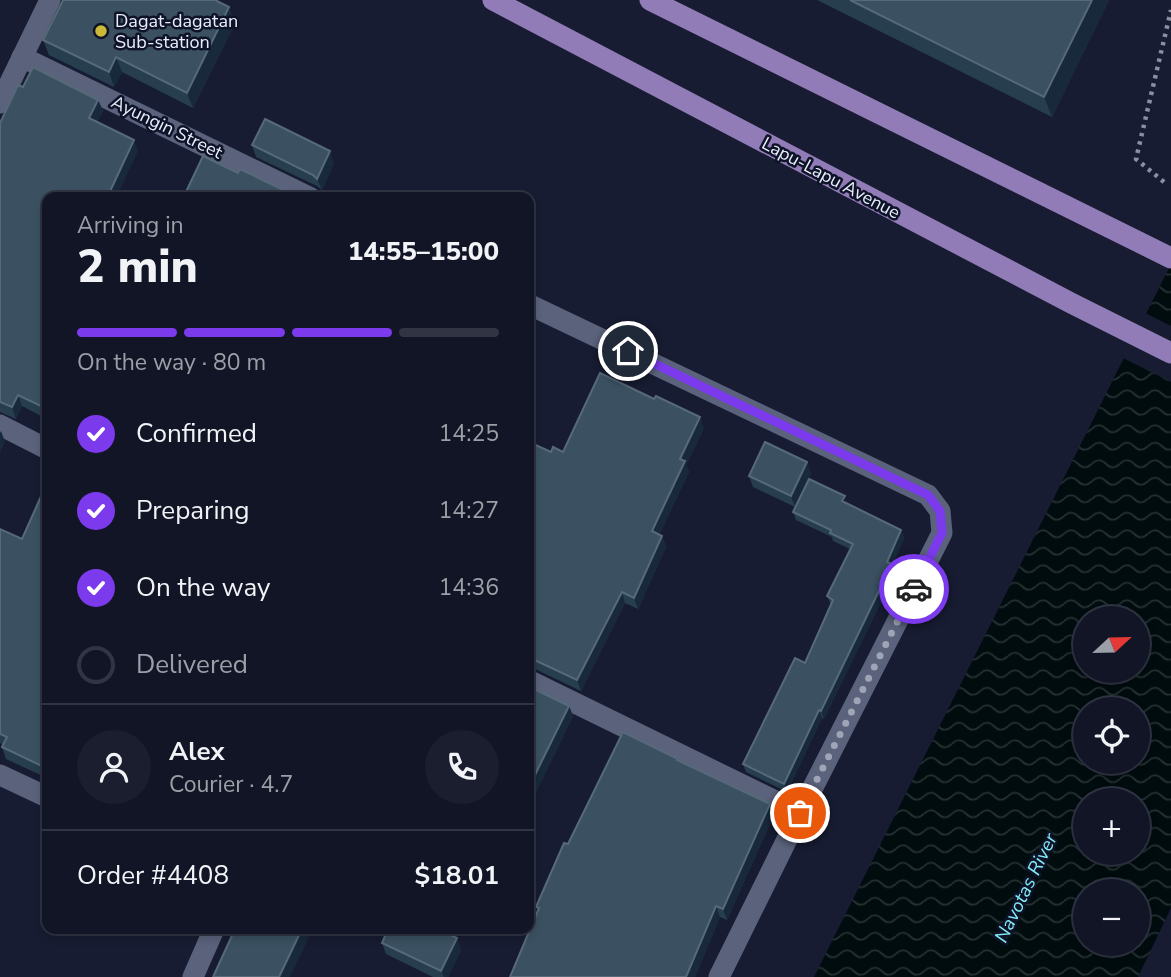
<!DOCTYPE html>
<meta charset="utf-8">
<style>
:root{--surface:#111526;--page:#1a1e2e;--text:#f1f3f6;--muted:#9c9fa7;--line:#303443;--accent:#7c3aed}
body{margin:0;font-family:"Nunito Sans",sans-serif;background:var(--page);color:var(--text);height:100vh;display:flex;flex-direction:column;font-size:26px;white-space:nowrap}
*{box-sizing:border-box;margin:0}
p{font-size:23px;color:var(--muted)}
.icon{flex:none;width:38px;height:38px;fill:none;stroke:currentColor;stroke-width:2;stroke-linecap:round;stroke-linejoin:round}
.map{position:relative;flex:1;overflow:hidden}
.panel{position:absolute;left:42px;top:192px;width:492px;height:742px;display:flex;flex-direction:column;background:var(--surface);border-radius:14px;box-shadow:0 4px 10px #0003,0 0 0 2px var(--line)}
.panel>*{flex:none}
.needle{width:46px;rotate:68deg}
.tools{position:absolute;left:1073px;top:606px;display:grid;gap:14px}
.tools a{display:grid;place-items:center;width:77px;height:77px;border-radius:50%;background:var(--surface);box-shadow:0 4px 10px #0003,0 0 0 2px var(--line);font-size:35px}
.pin{position:absolute;display:grid;place-items:center;width:60px;height:60px;color:#fff;margin:-30px;border:4px solid #fff;border-radius:50%;box-shadow:0 2px 7px #0007}
.courier{position:absolute;display:grid;place-items:center;width:70px;height:70px;margin:-35px;border:5px solid #7c3aed;border-radius:50%;background:#fff;color:#222;box-shadow:0 2px 9px #0007}
.overview em{font-style:normal;font-weight:800}
.overview div{display:flex;flex-direction:column-reverse}
.overview{display:flex;align-items:center;justify-content:space-between;height:119px;padding:0 35px}
h1{font-size:46px;font-weight:800;line-height:52px}
.bar{display:grid;grid-template-columns:repeat(4,1fr);gap:10px 7px;align-content:center;height:84px;padding:0 35px}
.bar i{height:9px;border-radius:5px;background:var(--line)}
.bar .on{background:var(--accent)}
.bar p{grid-column:span 4}
.line{display:flex;align-items:center;gap:18px;padding:0 35px;border-top:2px solid var(--line)}
.line div{flex:1}
.round{display:grid;place-items:center;flex:none;width:74px;height:74px;border-radius:37px;background:var(--page)}
ol{padding:0 35px;list-style:none}
li{display:flex;align-items:center;gap:21px;height:77px}
li p{margin-inline-start:auto}
li .icon{padding:7px;border-radius:50%;background:var(--accent);color:#fff;stroke-width:4}
li:last-child{color:var(--muted)}
li i{width:38px;height:38px;border:4px solid var(--line);border-radius:50%}
.map>svg:first-child{display:block}
</style>
<div class="map">
<svg width="1171" height="977" viewBox="0 0 1171 977">
<defs>
<pattern id="water-waves" width="16" height="10" patternUnits="userSpaceOnUse" patternTransform="scale(1.75)"><rect width="16" height="10" fill="#000c0e"/><path d="M0 5q4-4 8 0t8 0" fill="none" stroke="#253032"/></pattern>
</defs>
<rect width="100%" height="100%" fill="#171c32"/>
<path fill="url(#water-waves)" fill-rule="evenodd" d="M 1171,264 L 1171,908 L 1138,977 L 814,977 ZM 1085,618 L 1138,618 L 1138,670 L 1085,670 ZM 1085,709 L 1138,709 L 1138,761 L 1085,761 ZM 1085,800 L 1138,800 L 1138,852 L 1085,852 ZM 1085,891 L 1138,891 L 1138,943 L 1085,943 Z"/>
<polygon fill="#171c32" points="1143,312 1171,326 1171,382 1121,357"/>
<g fill="none" stroke-linecap="round" stroke-linejoin="round">
<polyline stroke="#8a8fa2" stroke-width="4.5" stroke-dasharray="3.5 5" stroke-linecap="butt" points="1164,182 1136,159 1171,10"/>
<g stroke="#5a627c" stroke-width="21">
<polyline points="22,57 311,198"/>
<polyline points="0,103 50,0"/>
<polyline points="528,304 928,495 940,511 942,533 800,813 719,977"/>
<polyline points="0,425 47,449"/>
<polyline points="528,680 800,813"/>
<polyline points="0,775 47,797"/>
<polyline points="193,977 214,929"/>
</g>
<g stroke="#927cb7" stroke-width="21">
<polyline points="493,0 1071,303 1171,353"/>
<polyline points="650,0 1171,258"/>
</g>
</g>
<g fill="#263e4e">
<polygon points="817,0 1109,0 1052,117"/>
<polygon points="235,23 193,108 122,72 114,87 49,55 43,40"/>
<polygon points="23,87 98,100 103,111 97,122 138,151 47,198 47,419 22,406 16,419 0,412 0,123"/>
<polygon points="252,145 334,163 322,190 317,186 256,157"/>
<polygon points="704,428 686,465 689,472 659,535 662,536 666,547 638,609 625,603 581,691 533,668 528,667 528,444 551,452 563,452"/>
<polygon points="807,462 811,474 795,507 753,487 749,476"/>
<polygon points="47,483 47,778 6,759 2,747 3,745 0,743 0,529 22,539"/>
<polygon points="847,504 901,530 904,538 892,565 895,573 824,719 822,718 787,792 746,772 743,764 805,663 831,605 827,596 850,549 833,541 832,537 796,520 793,512"/>
<polygon points="528,686 569,706 573,716 536,792 528,789"/>
<polygon points="679,761 774,815 727,920 720,917 695,977 510,977 538,911 536,907 568,844"/>
<polygon points="457,938 461,950 448,977 433,977 386,954 382,943"/>
</g>
<g fill="#17293b">
<polygon points="1092,0 1109,0 1052,117 1044,97"/>
<polygon points="229,7 235,23 193,108 187,93"/>
<polygon points="116,57 122,72 114,87 109,72"/>
<polygon points="98,100 103,111 93,129 89,118"/>
<polygon points="134,140 138,151 116,198 107,198"/>
<polygon points="330,151 334,163 322,190 317,179"/>
<polygon points="18,395 22,406 16,419 12,407"/>
<polygon points="700,417 704,428 686,465 689,472 656,542 652,531 680,459"/>
<polygon points="1,431 5,442 0,453 0,433"/>
<polygon points="807,462 811,474 795,507 791,496"/>
<polygon points="901,530 904,538 892,565 895,573 824,719 821,711"/>
<polygon points="662,536 666,547 638,609 634,598"/>
<polygon points="622,592 625,603 581,691 577,680"/>
<polygon points="569,706 573,716 536,792 532,781"/>
<polygon points="819,710 822,718 787,792 784,784"/>
<polygon points="47,760 47,776 44,767"/>
<polygon points="770,804 774,815 727,920 723,909"/>
<polygon points="716,906 720,917 695,977 686,977"/>
<polygon points="302,929 313,929 290,977 279,977"/>
<polygon points="457,938 461,950 448,977 444,977 441,971"/>
</g>
<g fill="#3b5161" stroke="#566a7a" stroke-width="2">
<polygon points="63,0 215,0 229,7 187,93 116,57 109,72 43,40"/>
<polygon points="850,0 1092,0 1044,97"/>
<polygon points="33,67 98,100 89,118 134,140 107,198 47,198 47,409 18,395 12,407 0,402 0,123 18,85 23,87"/>
<polygon points="265,119 330,151 317,179 313,175 252,145"/>
<polygon points="203,156 238,173 240,169 300,198 183,198"/>
<polygon points="600,373 654,399 656,396 700,417 680,459 685,461 652,531 662,536 634,598 622,592 577,680 528,657 528,444 529,442 551,452 553,447 563,452"/>
<polygon points="765,442 807,462 791,496 749,476"/>
<polygon points="809,479 845,496 842,501 901,530 887,562 892,564 821,711 819,710 784,784 743,764 795,658 805,663 833,600 827,596 853,544 830,533 831,530 793,512"/>
<polygon points="47,483 47,760 44,767 2,747 7,737 0,734 0,529 22,539"/>
<polygon points="528,686 569,706 532,781 528,780"/>
<polygon points="623,732 678,759 677,760 770,804 723,909 716,906 686,977 510,977 539,908 536,907 564,843 568,844"/>
<polygon points="235,929 302,929 279,977 213,977"/>
<polygon points="388,929 438,929 457,938 441,971 382,943"/>
</g>
<g fill="none" stroke-linecap="round" stroke-linejoin="round">
<polyline stroke="#a0a4b7" stroke-width="7" stroke-dasharray="0 12.6" points="800,813 914,589"/>
<polyline stroke="#7c3aed" stroke-width="9" points="628,351 928,495 940,511 942,533 914,589"/>
</g>
<circle fill="#cdb938" stroke="#0e1328" stroke-width="2.5" cx="101" cy="31" r="7"/>
<g text-anchor="middle" dominant-baseline="central" stroke-width="5" stroke-linejoin="round" paint-order="stroke">
<g font-size="18" fill="#e9eefe" stroke="#0e1328" text-anchor="start">
<text x="115" y="21">Dagat-dagatan<tspan x="115" dy="21">Sub-station</tspan></text>
</g>
<g font-size="18" fill="#e9eefe" stroke="#0e1328">
<text transform="translate(167 127) rotate(26)">Ayungin Street</text>
<text transform="translate(831 178) rotate(28)">Lapu-Lapu Avenue</text>
</g>
<g font-size="19" font-style="italic" fill="#81ebf5" stroke="#0e1328">
<text transform="translate(1026 888) rotate(-64)">Navotas River</text>
</g>
</g>
</svg>
<div class="tools">
<a><svg class="needle" viewBox="-14 -14 28 28"><path d="M0-13l5 13h-10z" fill="#e53935"/><path d="M0 13l5-13h-10z" fill="#9c9fa7"/></svg></a>
<a><svg class="icon" aria-label="locate" viewBox="0 0 24 24"><circle cx="12" cy="12" r="6"/><path d="M12 2v4M12 18v4M2 12h4M18 12h4"/></svg></a>
<a>+</a>
<a>−</a>
</div>
<div class="pin" style="left:800px;top:813px;background:#ea580c"><svg class="icon" aria-label="bag" viewBox="0 0 24 24"><path d="M5 8h14l-1 12H6zM9 8a3 3 0 0 1 6 0"/></svg></div>
<div class="pin" style="left:628px;top:351px;background:#1f2937"><svg class="icon" aria-label="home" viewBox="0 0 24 24"><path d="M3 11l9-7 9 7M6 9v11h12V9"/></svg></div>
<div class="courier" style="left:914px;top:589px"><svg class="icon" aria-label="car" viewBox="0 0 24 24"><path d="M5 17H2v-5l4-1 3-4h7l3 4 3 1v5h-3M9 17h6M6 11h13"/><circle cx="7" cy="17" r="2"/><circle cx="17" cy="17" r="2"/></svg></div>
<section class="panel">
<div class="overview"><div><h1>2 min</h1><p>Arriving in</p></div><em>14:55–15:00</em></div>
<div class="bar"><i class="on"></i><i class="on"></i><i class="on"></i><i></i><p>On the way · 80 m</p></div>
<ol>
<li><svg class="icon" aria-label="check" viewBox="0 0 24 24"><path d="M5 12l5 5 9-10"/></svg>Confirmed<p>14:25</p></li>
<li><svg class="icon" aria-label="check" viewBox="0 0 24 24"><path d="M5 12l5 5 9-10"/></svg>Preparing<p>14:27</p></li>
<li><svg class="icon" aria-label="check" viewBox="0 0 24 24"><path d="M5 12l5 5 9-10"/></svg>On the way<p>14:36</p></li>
<li><i></i>Delivered</li>
</ol>
<div class="line" style="height:126px"><a class="round"><svg class="icon" aria-label="person" viewBox="0 0 24 24"><circle cx="12" cy="8" r="4"/><path d="M4 21q1-7 8-7t8 7"/></svg></a><div><b>Alex</b><p>Courier · 4.7</p></div><a class="round"><svg class="icon" aria-label="phone" viewBox="0 0 24 24"><path d="M5 4h4l2 5-3 2q2 4 5 5l2-3 5 2v4C11 20 4 13 5 4z"/></svg></a></div>
<div class="line" style="height:91px"><div>Order #4408</div><b>$18.01</b></div>
</section>
</div>
